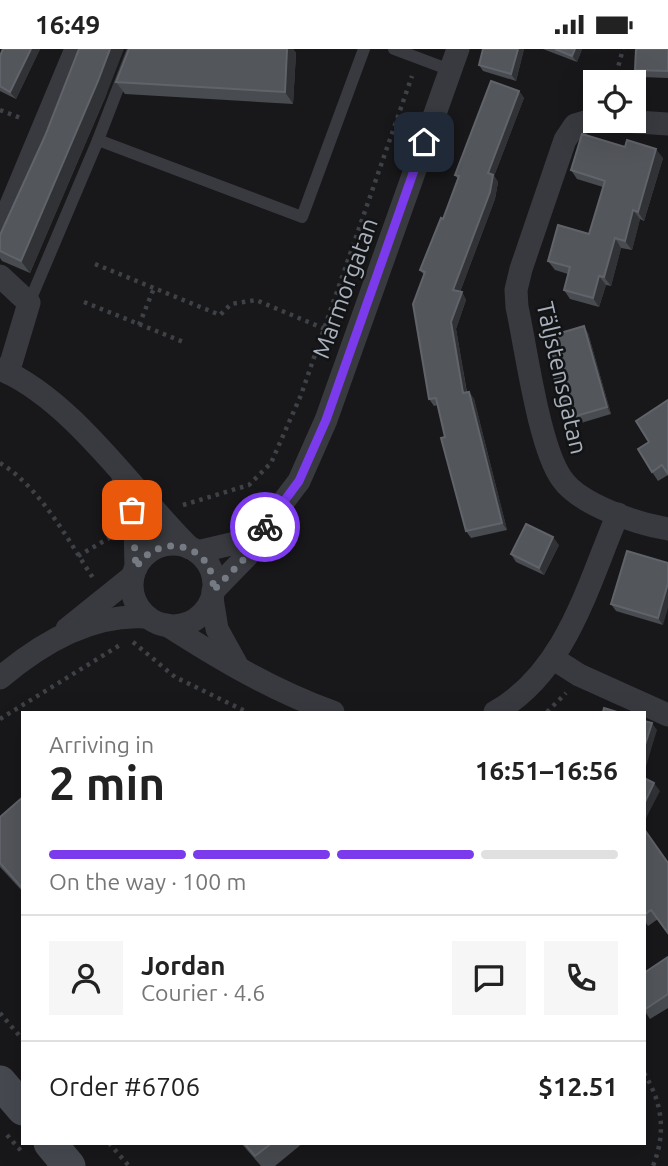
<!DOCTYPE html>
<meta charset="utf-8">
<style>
:root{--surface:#fff;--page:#f6f6f6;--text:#222;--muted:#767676;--line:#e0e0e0;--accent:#7c3aed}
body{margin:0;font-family:Ubuntu,sans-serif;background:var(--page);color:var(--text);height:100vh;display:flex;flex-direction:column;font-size:26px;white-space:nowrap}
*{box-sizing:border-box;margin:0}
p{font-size:23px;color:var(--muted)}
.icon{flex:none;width:38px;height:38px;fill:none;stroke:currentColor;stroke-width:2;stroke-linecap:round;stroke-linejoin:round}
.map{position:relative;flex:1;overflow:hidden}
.sheet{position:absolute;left:21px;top:662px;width:625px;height:434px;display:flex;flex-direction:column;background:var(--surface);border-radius:0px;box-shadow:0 7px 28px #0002}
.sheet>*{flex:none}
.fabs{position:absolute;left:583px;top:21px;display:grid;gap:14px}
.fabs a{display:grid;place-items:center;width:63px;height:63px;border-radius:0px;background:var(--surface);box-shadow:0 7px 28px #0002;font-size:35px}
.pin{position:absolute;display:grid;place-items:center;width:60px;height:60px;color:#fff;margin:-30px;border-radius:14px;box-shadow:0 4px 10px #0006}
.courier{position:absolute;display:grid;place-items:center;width:70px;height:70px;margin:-35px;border:5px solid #7c3aed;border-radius:50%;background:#fff;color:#222;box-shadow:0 2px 9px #0007}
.head em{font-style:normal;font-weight:700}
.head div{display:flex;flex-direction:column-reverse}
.head{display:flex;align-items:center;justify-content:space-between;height:119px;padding:0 28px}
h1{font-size:46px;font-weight:700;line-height:52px}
.bar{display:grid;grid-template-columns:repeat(4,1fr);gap:10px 7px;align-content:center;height:84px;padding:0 28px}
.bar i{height:9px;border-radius:5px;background:var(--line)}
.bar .selected{background:var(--accent)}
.bar p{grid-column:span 4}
.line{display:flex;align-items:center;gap:18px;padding:0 28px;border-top:2px solid var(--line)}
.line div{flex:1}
.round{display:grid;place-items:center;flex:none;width:74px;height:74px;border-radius:0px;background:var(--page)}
.status{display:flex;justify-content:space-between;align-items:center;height:49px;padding:0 35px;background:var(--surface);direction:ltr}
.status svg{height:19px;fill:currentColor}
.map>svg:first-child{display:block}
</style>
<div class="status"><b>16:49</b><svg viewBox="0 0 49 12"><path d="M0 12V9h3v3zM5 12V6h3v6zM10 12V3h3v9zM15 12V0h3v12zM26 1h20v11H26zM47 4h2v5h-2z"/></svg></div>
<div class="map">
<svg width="668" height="1117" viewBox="0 0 668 1117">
<rect width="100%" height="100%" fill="#18181a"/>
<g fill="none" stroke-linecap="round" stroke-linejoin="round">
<g stroke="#3e4146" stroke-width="4.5" stroke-dasharray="3.5 5" stroke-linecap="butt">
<polyline points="614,33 623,0"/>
<polyline points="0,61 23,70"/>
<polyline points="95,215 220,266 231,255 256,251 325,280"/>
<polyline points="84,253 186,294"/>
<polyline points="139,276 154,239"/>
<path d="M 0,414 C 40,438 68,491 93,529"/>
<polyline points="183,456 249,436 271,414 301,346 412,27"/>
<polyline points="78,507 111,488"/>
<polyline points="133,593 175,628 247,663"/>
<polyline points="547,663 566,644"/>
<polyline points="0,670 120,596"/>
<polyline points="0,964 23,991"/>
<path d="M 644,1024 C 663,1055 666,1084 653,1117"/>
<polyline points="7,1086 22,1103"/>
<polyline points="109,1094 129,1117"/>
</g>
<g stroke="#383a3f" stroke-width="12">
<polyline points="394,0 450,21"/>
<polyline points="98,91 133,0"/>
<polyline points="29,254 98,91 302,168 364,0"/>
</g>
<g stroke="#383a3f" stroke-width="23">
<path d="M 595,70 L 575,76 L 565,91 L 521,220 L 516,241 L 517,258 C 526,299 539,399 562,430 C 580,456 638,475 668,480"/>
<polyline points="622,72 668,75"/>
<polyline points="0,182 76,0"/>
<polyline points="0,227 29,254 8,324"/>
<path d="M 0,320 C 73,351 135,445 190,499"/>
<polyline points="123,428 135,475 136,519"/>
<circle cx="173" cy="536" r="41"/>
<polyline points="197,503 244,492 259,485"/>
<polyline points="213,542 247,507 259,485 299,432 326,371 458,0"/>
<polyline points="212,549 217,580 238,618"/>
<path d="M 167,576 C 220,610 274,642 333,663"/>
<polyline points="67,580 133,527"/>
<polyline points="554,610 579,626 668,666"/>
<path d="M 0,629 C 41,594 92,564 147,568"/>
<path d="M 495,663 C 566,624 588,535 618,465"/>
</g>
<g stroke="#464950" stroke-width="33">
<polyline points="0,1033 23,1060"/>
<polyline points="50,1094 69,1117"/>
</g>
</g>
<g fill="#484b4f">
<polygon points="3,0 40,0 16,50 0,42 0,7"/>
<polygon points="129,0 293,0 296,4 293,55 125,45 116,33"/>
<polygon points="524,0 516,32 483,22 479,16"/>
<polygon points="543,0 582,0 577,13"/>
<polygon points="668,0 668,29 640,28 635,21"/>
<polygon points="519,42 524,49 494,127 498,133 495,150 460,243 462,243 466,251 456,280 467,343 469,343 474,350 507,481 471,489 466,482 438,356 434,357 429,350 424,226 420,221 443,170 458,130 455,126"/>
<polygon points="107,44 30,224 2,212 0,209 0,186 45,87"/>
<polygon points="663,109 644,172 640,170 632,201 621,199 611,237 606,236 599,258 570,250 564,241 568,225 555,221 548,212 589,185 603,138 577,130 571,121"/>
<polygon points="588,284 611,365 571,377 566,370 554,313"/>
<polygon points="649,393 668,426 658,432 652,423"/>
<polygon points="559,496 544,526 516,513 511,505"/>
<polygon points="627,502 663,576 616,562 611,555"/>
<polygon points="23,748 23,843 0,818 0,768"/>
<polygon points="644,780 658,870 648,877 644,871"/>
<polygon points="668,908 668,959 650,970 644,961"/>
<polygon points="241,1094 303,1094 275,1117 261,1117"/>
</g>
<g fill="#313235">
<polygon points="31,0 40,0 16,50 10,43"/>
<polygon points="110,0 124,0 107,44 30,224 21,212"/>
<polygon points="287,0 293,0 296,4 293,55 285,43"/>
<polygon points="518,0 524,0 516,32 511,25"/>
<polygon points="575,0 582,0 577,13 572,7"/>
<polygon points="519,42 524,49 494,127 498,133 495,150 458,248 453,241 488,124"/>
<polygon points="656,100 663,109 644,172 638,163"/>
<polygon points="633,161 640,170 632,201 625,192"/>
<polygon points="615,189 621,199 611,237 604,228"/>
<polygon points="599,227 606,236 599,258 593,249"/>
<polygon points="462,243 466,251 456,280 468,351 463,344 451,273"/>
<polygon points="584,277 588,284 611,365 607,358"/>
<polygon points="469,343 474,350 507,481 502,474"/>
<polygon points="553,488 559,496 544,526 539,519"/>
<polygon points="668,534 668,559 663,576 658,569"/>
<polygon points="652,674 657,681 644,724 644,699"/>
<polygon points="654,734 660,742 645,771 644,769 644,755"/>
</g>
<g fill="#53565b" stroke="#60646a" stroke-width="2">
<polygon points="3,0 31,0 10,43 0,37 0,7"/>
<polygon points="79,0 110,0 98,32 21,212 0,202 0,186 45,87"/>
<polygon points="129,0 287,0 285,43 116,33"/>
<polygon points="483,0 518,0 511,25 479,16"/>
<polygon points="555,0 575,0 572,7"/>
<polygon points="636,0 668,0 668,22 635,21"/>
<polygon points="491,32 519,42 488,124 493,126 490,143 453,241 462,243 451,273 463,344 469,343 502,474 466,482 441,389 445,388 436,349 429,350 413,255 425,223 420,221 441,169 443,170 459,127 455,126"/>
<polygon points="582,85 625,98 627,91 656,100 638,163 633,161 625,192 615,189 604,228 599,227 593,249 564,241 570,218 548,212 558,176 589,185 605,132 571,121"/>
<polygon points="584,277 607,358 566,370 550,314 554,313 547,288"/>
<polygon points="668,351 668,425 662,416 652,423 638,400 649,393 636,372"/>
<polygon points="526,475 553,488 539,519 511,505"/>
<polygon points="627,502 668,514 668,534 658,569 611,555"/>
<polygon points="604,659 617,663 603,663"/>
<polygon points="644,672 652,674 644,699"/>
<polygon points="644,729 654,734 644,755"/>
<polygon points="23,748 23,840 0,814 0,768"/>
<polygon points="644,780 668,814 668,884 651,861 644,866"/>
<polygon points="668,908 668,945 644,961 644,924"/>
<polygon points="244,1094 272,1094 255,1107"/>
</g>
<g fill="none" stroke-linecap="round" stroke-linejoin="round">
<path stroke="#767b83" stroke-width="7" stroke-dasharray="0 12.6" d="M 132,461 L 136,519 C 159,480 217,496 213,542 L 247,507 L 265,478"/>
<polyline stroke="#7c3aed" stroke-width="9" points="265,478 299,432 326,371 424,93"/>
</g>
<g text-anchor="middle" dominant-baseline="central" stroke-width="5" stroke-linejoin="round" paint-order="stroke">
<g font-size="24" fill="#a9b0bb" stroke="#121315">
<text transform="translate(345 239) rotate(-70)">Marmorgatan</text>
<text transform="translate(562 329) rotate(77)">Täljstensgatan</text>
</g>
</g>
</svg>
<div class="fabs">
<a><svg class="icon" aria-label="locate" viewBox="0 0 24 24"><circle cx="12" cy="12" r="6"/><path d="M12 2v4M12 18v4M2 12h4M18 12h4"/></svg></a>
</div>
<div class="pin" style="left:132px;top:461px;background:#ea580c"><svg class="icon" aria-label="bag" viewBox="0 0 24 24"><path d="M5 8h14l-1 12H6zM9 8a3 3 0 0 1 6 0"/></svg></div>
<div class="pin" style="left:424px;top:93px;background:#1f2937"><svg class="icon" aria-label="home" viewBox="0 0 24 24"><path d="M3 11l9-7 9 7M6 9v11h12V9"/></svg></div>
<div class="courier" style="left:265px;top:478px"><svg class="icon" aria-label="bike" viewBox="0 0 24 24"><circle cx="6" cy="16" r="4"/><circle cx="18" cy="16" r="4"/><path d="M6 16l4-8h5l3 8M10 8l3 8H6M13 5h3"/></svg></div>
<section class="sheet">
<div class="head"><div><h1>2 min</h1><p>Arriving in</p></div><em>16:51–16:56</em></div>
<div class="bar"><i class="selected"></i><i class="selected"></i><i class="selected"></i><i></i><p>On the way · 100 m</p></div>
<div class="line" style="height:126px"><a class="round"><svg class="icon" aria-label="person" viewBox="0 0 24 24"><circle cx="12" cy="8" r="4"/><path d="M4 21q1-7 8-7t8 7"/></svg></a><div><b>Jordan</b><p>Courier · 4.6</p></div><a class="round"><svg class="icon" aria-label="chat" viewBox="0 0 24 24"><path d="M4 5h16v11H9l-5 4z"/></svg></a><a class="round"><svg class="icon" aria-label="phone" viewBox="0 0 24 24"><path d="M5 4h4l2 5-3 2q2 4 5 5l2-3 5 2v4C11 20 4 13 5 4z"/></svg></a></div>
<div class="line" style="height:91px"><div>Order #6706</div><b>$12.51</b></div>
</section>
</div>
